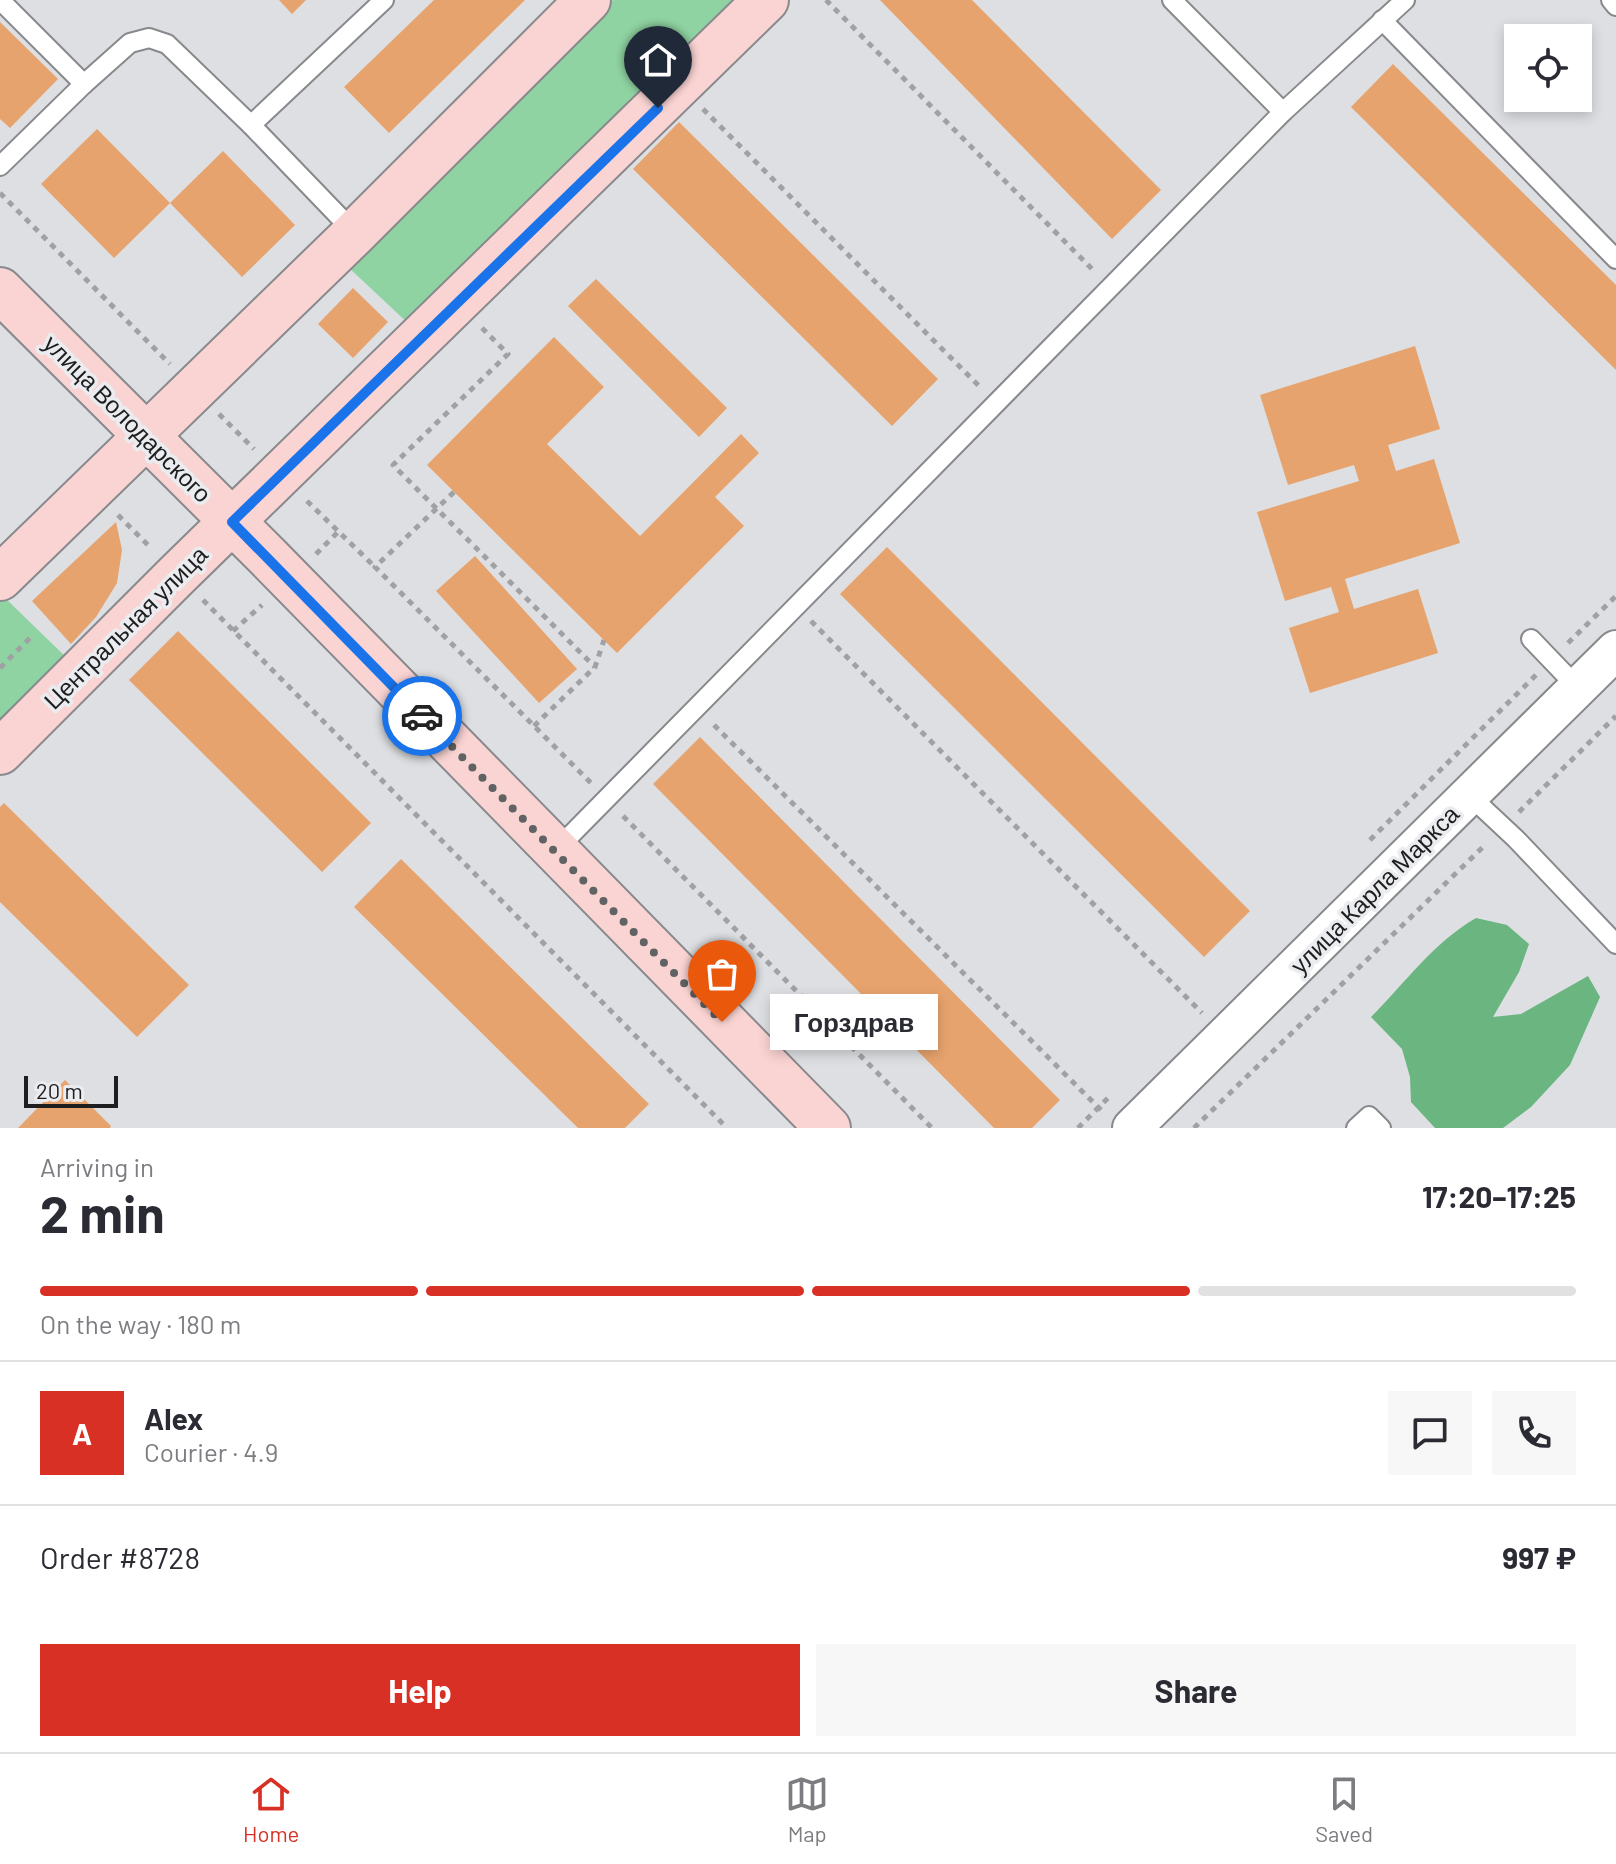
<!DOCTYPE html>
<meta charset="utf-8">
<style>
:root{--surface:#fff;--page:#f7f7f7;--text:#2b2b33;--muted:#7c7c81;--line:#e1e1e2;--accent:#d93025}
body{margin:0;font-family:Barlow,sans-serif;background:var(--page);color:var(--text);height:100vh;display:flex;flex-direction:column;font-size:30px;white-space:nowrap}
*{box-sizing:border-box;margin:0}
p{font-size:26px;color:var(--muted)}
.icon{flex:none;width:44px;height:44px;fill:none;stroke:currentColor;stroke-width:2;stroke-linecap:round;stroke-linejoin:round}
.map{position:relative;height:1128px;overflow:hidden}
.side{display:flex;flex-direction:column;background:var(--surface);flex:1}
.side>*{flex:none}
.buttons{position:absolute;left:1504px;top:24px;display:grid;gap:16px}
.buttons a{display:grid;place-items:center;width:88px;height:88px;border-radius:0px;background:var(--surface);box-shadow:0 4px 12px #0003;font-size:40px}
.scale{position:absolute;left:24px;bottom:20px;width:94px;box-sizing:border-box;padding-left:8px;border:4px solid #1e1e1f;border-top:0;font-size:22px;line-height:28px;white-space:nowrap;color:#1e1e1f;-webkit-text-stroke:6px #eaecef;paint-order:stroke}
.pin{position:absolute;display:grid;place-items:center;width:68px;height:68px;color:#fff;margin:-82px -34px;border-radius:50% 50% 50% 0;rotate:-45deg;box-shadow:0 0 8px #0007}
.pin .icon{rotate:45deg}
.courier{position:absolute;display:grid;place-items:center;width:80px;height:80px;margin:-40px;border:6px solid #1a73e8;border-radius:50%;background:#fff;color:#222;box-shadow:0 2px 10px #0007}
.bubble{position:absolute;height:56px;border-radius:0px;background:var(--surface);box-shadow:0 4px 12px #0003;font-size:26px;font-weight:700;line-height:56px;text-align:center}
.headline em{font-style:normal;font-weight:700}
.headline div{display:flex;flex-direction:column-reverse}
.headline{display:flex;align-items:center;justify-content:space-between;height:136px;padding:0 40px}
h1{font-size:52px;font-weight:700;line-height:60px}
.bar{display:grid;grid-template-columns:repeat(4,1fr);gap:12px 8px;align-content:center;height:96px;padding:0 40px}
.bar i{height:10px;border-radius:6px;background:var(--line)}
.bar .on{background:var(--accent)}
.bar p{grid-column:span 4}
.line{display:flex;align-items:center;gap:20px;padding:0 40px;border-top:2px solid var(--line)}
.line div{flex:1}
.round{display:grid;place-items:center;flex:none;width:84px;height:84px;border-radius:0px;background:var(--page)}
.primary-button{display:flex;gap:16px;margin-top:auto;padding:16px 40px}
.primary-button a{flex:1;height:92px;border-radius:0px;background:var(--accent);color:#fff;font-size:32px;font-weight:700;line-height:92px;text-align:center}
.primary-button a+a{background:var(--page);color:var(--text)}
.menu{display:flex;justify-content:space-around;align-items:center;height:112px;border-top:2px solid var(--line);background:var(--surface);font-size:22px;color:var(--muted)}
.menu a{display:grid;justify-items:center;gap:4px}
.menu .on{color:var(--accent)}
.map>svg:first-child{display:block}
</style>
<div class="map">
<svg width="1616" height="1128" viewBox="0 0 1616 1128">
<rect width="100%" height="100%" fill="#dddfe2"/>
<g fill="#8fd3a2">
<polygon points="613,0 747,0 412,327 347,266"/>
<polygon points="4,597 73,664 0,733 0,601"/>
</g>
<path fill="#6ab580" d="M 1476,918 L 1507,925 L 1529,944 L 1519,972 L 1493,1017 L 1521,1014 L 1588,976 L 1600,997 L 1570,1065 L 1531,1107 L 1503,1128 L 1435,1128 L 1411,1102 L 1410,1077 L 1402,1049 L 1371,1017 C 1406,982 1433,943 1476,918 Z"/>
<g fill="#e7a36d">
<polygon points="279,0 306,0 292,14"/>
<polygon points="434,0 525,0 389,133 344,87"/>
<polygon points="880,0 972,0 1161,190 1112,239"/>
<polygon points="0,22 58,79 10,128 0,119"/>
<polygon points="1393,64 1616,285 1616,370 1351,107"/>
<polygon points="679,122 938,379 892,426 633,169"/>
<polygon points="97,129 170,203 114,258 41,184"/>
<polygon points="223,151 295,225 242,277 170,203"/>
<polygon points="596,279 727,408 699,437 568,306"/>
<polygon points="353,288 388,322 353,358 318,324"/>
<polygon points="554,337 604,387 547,444 640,536 741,434 759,453 715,497 744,526 617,653 427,465"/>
<polygon points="1415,346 1440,429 1388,445 1396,471 1434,459 1460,543 1345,579 1354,609 1418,589 1438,653 1310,693 1289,628 1339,612 1331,587 1285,601 1257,512 1359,481 1354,465 1288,485 1260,395"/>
<polygon points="116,522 122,550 117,583 96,617 71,644 32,601"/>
<polygon points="887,547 1250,911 1204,957 840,594"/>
<polygon points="475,556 577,669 539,703 436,591"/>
<polygon points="178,631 371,823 322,872 129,680"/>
<polygon points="700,737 1060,1100 1032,1128 994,1128 653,784"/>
<polygon points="4,803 189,985 137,1037 0,902 0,807"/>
<polygon points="401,859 649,1104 625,1128 578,1128 354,907"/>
<polygon points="65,1080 111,1126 110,1128 18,1128"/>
</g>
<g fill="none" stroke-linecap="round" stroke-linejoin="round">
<g stroke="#88898c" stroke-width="22">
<g id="lane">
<polyline points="1611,0 1616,6"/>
<polyline points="1382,20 1616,259"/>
<polyline points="84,84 130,43 149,38 167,44 251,125 355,233"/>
<polyline points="1283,112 1405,0"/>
<polyline points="251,125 384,0"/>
<polyline points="0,166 84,84 0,0"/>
<polyline points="1531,639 1578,688"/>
<polyline points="1469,795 1516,839 1616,944"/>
<polyline points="556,850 1283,112 1172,0"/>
<polyline points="1356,1128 1369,1116 1381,1128"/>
</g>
</g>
<g stroke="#88898c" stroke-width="42">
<polyline id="street" points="1132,1128 1616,650"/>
</g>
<g stroke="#88898c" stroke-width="48">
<g id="secondary">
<polyline points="0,290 268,557 828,1128"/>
<polyline points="0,578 355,233 588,0"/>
<polyline points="0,752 177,575 766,0"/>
</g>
</g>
<g stroke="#a0a1a3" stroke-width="5" stroke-dasharray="6 6" stroke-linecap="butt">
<polyline points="826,0 1095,272"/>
<polyline points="703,109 981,388"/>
<polyline points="0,193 170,364"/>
<polyline points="482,328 508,354 393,465 595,667"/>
<polyline points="219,414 254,449"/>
<polyline points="454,492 375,567 591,783"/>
<polyline points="307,501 375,567"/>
<polyline points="118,515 151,548"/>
<polyline points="316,554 338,532"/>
<polyline points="203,600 727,1128"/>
<polyline points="811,621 1202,1013"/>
<polyline points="233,631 262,605"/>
<polyline points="1568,643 1616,596"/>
<polyline points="0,668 33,635"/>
<polyline points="714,725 1101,1110"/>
<polyline points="534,726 595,667 604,640"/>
<polyline points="1519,812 1616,716"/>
<polyline points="623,816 932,1128"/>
<polyline points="1370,840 1536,675"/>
<polyline points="1078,1128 1109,1097"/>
<polyline points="1194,1128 1486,844"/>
</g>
<use href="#lane" stroke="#fff" stroke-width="18"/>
<use href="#street" stroke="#fff" stroke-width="38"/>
<use href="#secondary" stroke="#fad4d3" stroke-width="44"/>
</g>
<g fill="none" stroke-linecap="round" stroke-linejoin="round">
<polyline stroke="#616263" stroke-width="8" stroke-dasharray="0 14.4" points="422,716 722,1022"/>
<polyline stroke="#1a73e8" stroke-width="10" points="422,716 232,522 658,108"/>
</g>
<g text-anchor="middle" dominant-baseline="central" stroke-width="7" stroke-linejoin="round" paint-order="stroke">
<g font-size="24" fill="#1e1e1f" stroke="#eaecef">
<text transform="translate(128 418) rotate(45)">улица Володарского</text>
<text transform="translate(125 627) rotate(-45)">Центральная улица</text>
<text transform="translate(1374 889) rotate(-45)">улица Карла Маркса</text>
</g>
</g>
</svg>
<div class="buttons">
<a><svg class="icon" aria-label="locate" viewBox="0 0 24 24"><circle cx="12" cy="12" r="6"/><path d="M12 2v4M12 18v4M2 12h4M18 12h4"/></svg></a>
</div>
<div class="scale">20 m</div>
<div class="pin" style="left:722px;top:1022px;background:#ea580c"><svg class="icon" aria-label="bag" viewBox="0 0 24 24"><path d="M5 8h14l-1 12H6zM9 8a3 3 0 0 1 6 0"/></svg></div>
<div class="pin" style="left:658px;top:108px;background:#1f2937"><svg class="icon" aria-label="home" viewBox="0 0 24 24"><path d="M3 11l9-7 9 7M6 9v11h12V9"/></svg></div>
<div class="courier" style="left:422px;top:716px"><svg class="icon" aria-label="car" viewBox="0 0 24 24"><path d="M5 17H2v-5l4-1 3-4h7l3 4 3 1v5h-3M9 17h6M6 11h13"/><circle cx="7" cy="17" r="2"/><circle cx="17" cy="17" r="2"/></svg></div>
<div class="bubble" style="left:770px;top:994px;width:168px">Горздрав</div>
</div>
<section class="side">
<div class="headline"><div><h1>2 min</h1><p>Arriving in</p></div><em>17:20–17:25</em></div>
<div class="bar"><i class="on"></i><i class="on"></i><i class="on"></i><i></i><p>On the way · 180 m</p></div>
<div class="line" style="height:144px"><b class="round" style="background:var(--accent);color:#fff">A</b><div><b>Alex</b><p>Courier · 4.9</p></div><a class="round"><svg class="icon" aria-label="chat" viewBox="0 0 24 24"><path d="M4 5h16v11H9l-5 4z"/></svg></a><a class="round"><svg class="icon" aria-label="phone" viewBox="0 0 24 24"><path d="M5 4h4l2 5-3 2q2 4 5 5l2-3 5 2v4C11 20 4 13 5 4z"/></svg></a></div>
<div class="line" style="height:104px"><div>Order #8728</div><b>997 ₽</b></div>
<div class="primary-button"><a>Help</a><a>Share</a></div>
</section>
<nav class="menu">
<a class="on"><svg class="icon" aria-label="home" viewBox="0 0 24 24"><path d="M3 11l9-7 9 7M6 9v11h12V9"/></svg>Home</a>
<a><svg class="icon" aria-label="map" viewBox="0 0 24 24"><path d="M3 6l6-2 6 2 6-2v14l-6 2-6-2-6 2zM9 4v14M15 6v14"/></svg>Map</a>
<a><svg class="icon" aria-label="saved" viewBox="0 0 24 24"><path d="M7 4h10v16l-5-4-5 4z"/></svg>Saved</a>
</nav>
